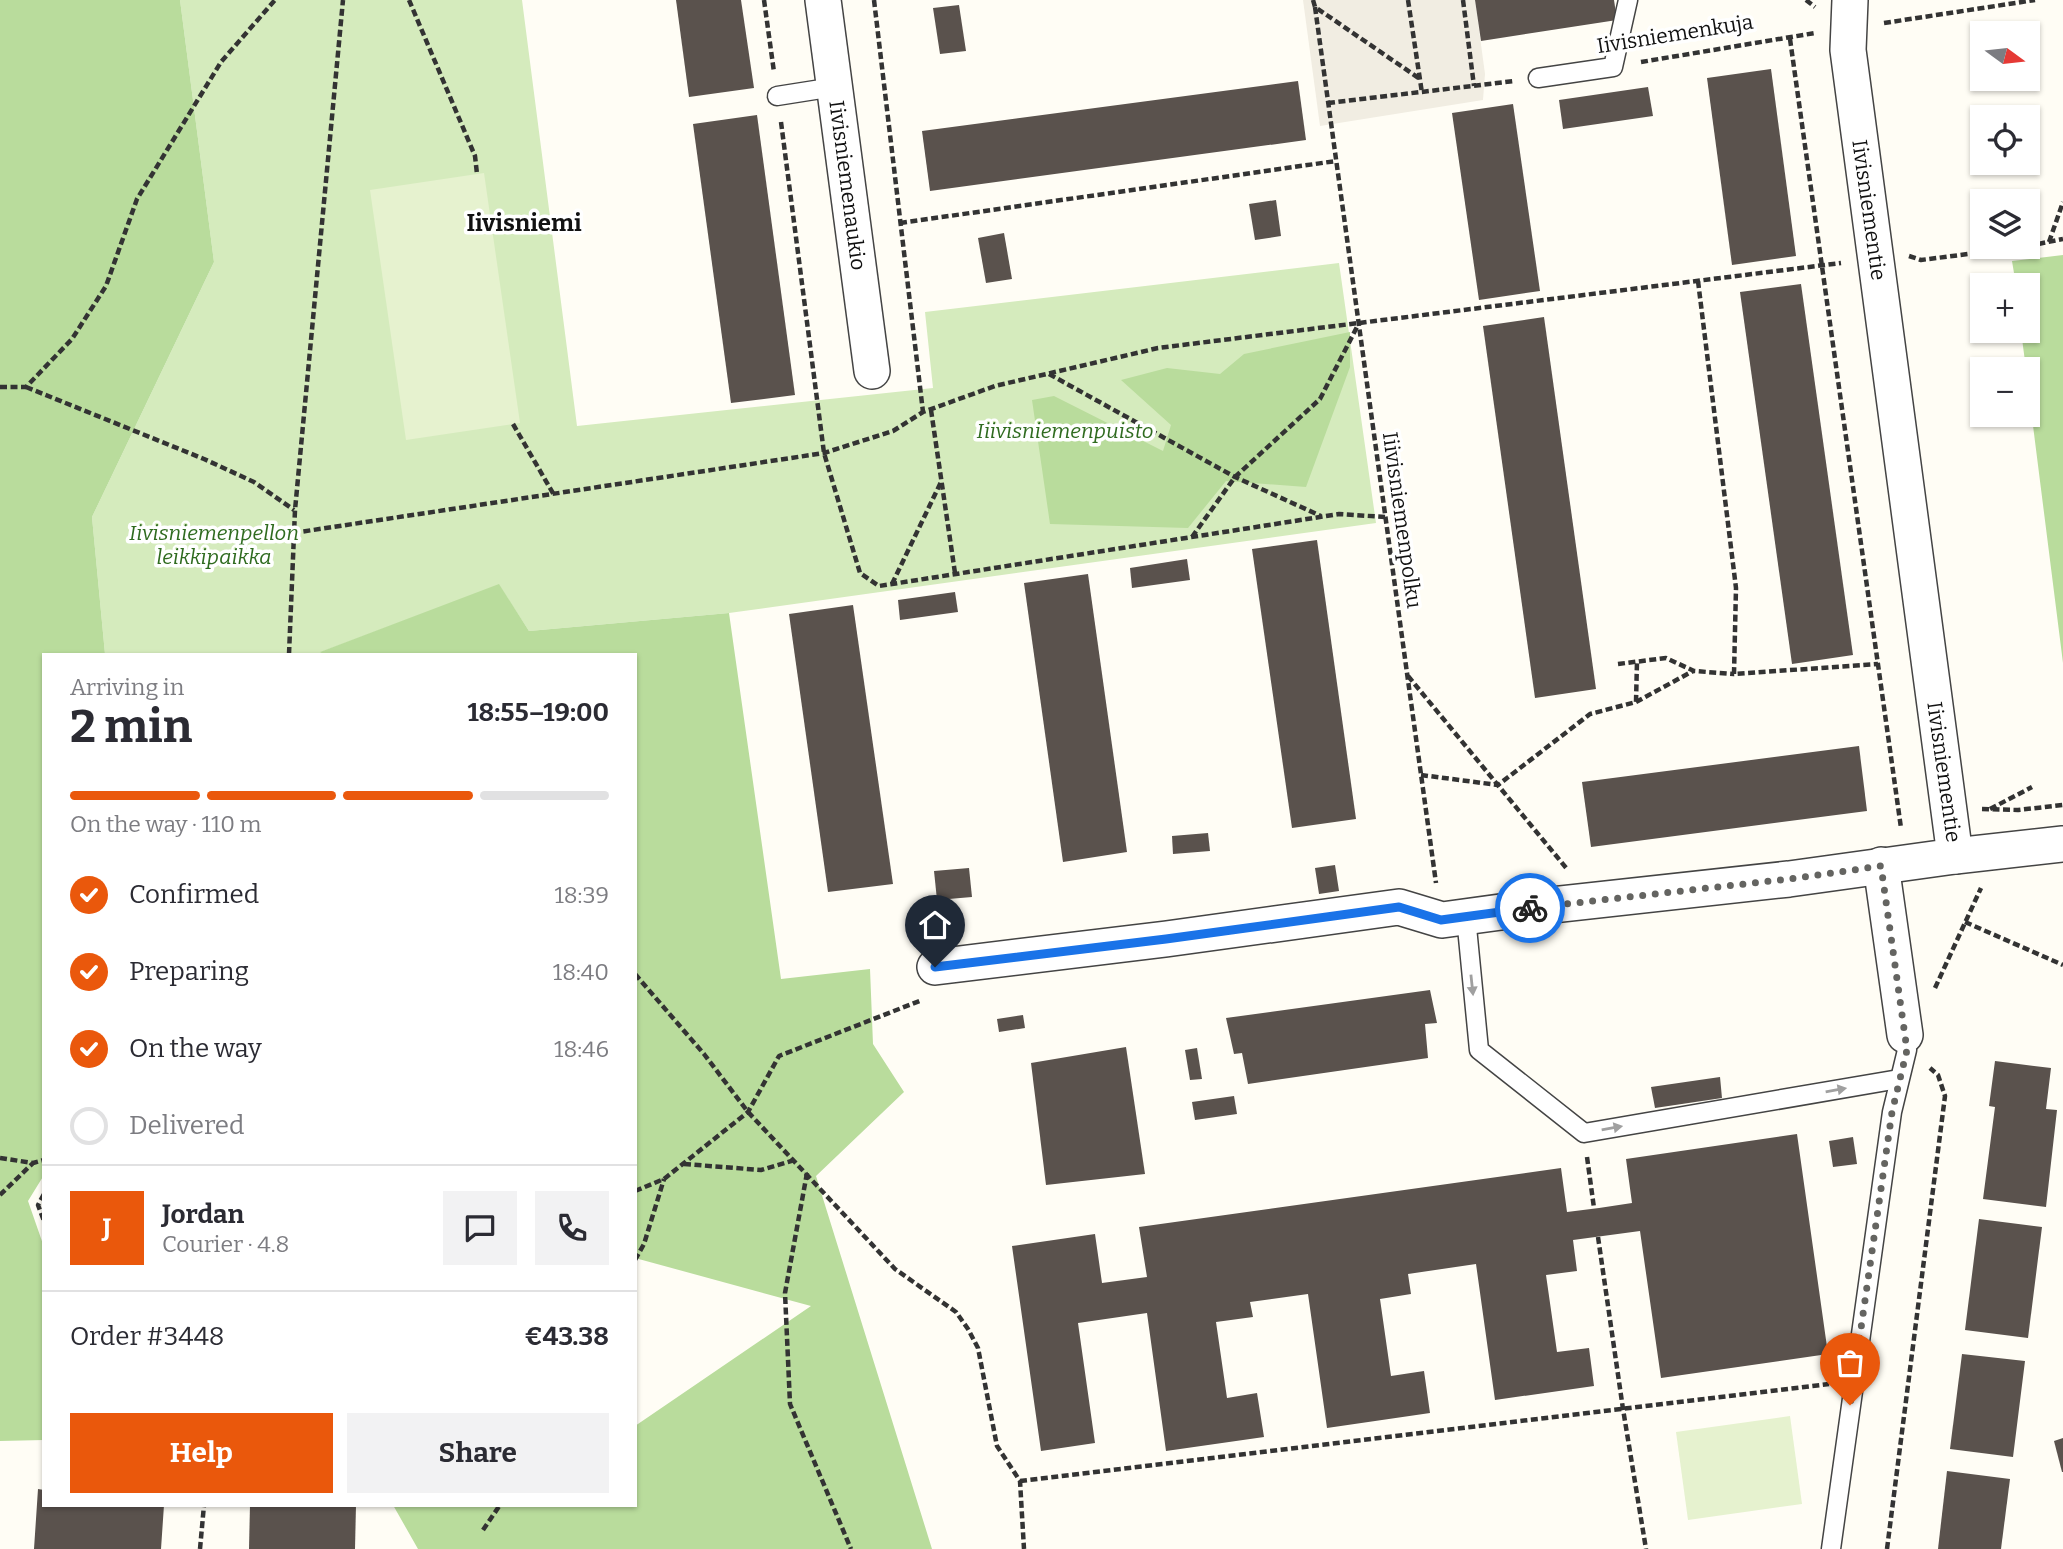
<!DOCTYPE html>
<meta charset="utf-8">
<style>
:root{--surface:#fff;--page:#f2f2f3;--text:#2b2b33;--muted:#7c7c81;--line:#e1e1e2;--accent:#ea580c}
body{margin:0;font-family:Bitter,serif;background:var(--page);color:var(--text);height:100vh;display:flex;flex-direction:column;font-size:26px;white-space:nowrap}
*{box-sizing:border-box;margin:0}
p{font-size:23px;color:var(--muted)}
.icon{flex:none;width:38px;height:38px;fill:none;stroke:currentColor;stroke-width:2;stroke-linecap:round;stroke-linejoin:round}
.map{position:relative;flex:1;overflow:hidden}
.drawer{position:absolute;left:42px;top:653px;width:595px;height:854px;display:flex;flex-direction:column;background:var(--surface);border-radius:0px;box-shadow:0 2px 5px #0004}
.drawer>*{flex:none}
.needle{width:46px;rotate:105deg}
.controls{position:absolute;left:1970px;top:21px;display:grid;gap:14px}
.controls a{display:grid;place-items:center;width:70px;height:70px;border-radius:0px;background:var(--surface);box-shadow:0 2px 5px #0004;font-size:35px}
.pin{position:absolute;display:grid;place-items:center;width:60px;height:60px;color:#fff;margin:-72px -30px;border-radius:50% 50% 50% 0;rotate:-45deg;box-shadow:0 0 7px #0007}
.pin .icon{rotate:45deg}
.courier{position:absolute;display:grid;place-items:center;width:70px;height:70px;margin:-35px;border:5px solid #1a73e8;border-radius:50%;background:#fff;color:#222;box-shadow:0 2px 9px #0007}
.summary em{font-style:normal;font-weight:700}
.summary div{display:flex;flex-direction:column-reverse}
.summary{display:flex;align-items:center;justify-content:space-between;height:119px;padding:0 28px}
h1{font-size:46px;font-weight:700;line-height:52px}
.bar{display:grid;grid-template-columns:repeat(4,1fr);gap:10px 7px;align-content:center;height:84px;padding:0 28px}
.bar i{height:9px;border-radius:5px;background:var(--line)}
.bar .selected{background:var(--accent)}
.bar p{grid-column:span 4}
.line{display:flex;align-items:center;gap:18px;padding:0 28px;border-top:2px solid var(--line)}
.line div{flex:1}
.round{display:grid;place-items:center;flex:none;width:74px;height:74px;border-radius:0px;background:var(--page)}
ol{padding:0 28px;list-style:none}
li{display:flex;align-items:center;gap:21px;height:77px}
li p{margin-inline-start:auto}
li .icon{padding:7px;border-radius:50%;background:var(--accent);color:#fff;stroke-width:4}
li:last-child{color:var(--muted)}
li i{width:38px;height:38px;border:4px solid var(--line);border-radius:50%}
.cta{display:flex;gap:14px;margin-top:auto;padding:14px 28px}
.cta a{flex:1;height:80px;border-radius:0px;background:var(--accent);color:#fff;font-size:28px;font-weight:700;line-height:80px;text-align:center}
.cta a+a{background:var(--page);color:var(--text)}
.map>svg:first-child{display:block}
</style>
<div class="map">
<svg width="2063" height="1549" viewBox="0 0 2063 1549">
<rect width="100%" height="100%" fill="#fffdf5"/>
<polygon fill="#d5ebbd" points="180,0 522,0 577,426 933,388 925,312 1339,263 1376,523 729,613 529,631 499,585 321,652 323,654 105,654 92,517 214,262"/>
<g fill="#b9dc9c">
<polygon points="0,0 180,0 214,262 92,517 105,654 44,654 44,1175 28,1201 44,1247 44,1440 0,1441"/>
<polygon points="2063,255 2063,663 2028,386 2028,369 2026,369 2021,331 2028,331 2028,285 2016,285 2012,261"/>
<polygon points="1350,332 1350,367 1306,487 1226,481 1188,528 1050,524 1032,400 1054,396 1163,451 1171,425 1121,380 1167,368 1220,374 1244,354"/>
<polygon points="499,584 529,631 729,613 781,979 870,969 873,1044 904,1092 816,1176 932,1549 418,1549 393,1505 635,1505 635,1426 811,1306 635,1258 635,654 323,654 320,652"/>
</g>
<g fill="#e6f2cf">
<polygon points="484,173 520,423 406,440 370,190"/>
<polygon points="1790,1416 1802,1504 1688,1520 1676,1432"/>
</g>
<polygon fill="#f1ede2" points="1303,0 1475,0 1485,74 1483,100 1320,126"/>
<g fill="#5a524d">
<polygon points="676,0 741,0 754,88 689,97"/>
<polygon points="1475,0 1614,0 1617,20 1481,41"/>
<polygon points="959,5 966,51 940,54 933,8"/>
<polygon points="1771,69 1796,256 1732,265 1707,78"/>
<polygon points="1298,81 1306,140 930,191 922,131"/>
<polygon points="1648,87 1653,116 1563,129 1559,100"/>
<polygon points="1513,104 1540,291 1479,300 1452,113"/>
<polygon points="757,115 795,395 731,403 693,124"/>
<polygon points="1276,200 1281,236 1255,240 1249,204"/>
<polygon points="1004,233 1012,279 986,283 978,238"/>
<polygon points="1801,284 1853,655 1792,664 1740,292"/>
<polygon points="1544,317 1596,689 1535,698 1483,326"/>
<polygon points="1317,540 1356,819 1292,828 1252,549"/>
<polygon points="1187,559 1190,580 1132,588 1130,568"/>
<polygon points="1088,574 1127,852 1063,862 1024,583"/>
<polygon points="955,592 958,612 900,620 898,600"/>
<polygon points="853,605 893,884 828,892 789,614"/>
<polygon points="1859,746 1867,811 1591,847 1582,782"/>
<polygon points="1208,833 1210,851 1173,854 1172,836"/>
<polygon points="1335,865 1339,891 1319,894 1315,868"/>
<polygon points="969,868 972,897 937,900 934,871"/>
<polygon points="1430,990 1437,1023 1425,1024 1428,1058 1248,1084 1242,1053 1234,1054 1226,1018"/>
<polygon points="1023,1015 1025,1028 999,1032 997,1019"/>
<polygon points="1126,1047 1145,1174 1046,1185 1031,1063"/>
<polygon points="1197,1048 1202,1079 1190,1080 1185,1050"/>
<polygon points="1995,1061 2051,1068 2046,1109 2057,1110 2046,1207 1983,1199 1995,1107 1989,1106"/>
<polygon points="1720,1077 1722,1098 1655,1108 1651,1087"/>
<polygon points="1234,1096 1237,1114 1195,1120 1192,1102"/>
<polygon points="1797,1134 1828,1354 1661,1378 1640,1231 1573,1240 1577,1271 1546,1275 1557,1352 1589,1348 1594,1386 1495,1400 1476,1264 1408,1274 1411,1294 1380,1299 1391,1376 1424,1371 1430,1413 1327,1428 1308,1294 1250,1302 1253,1317 1216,1322 1227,1398 1257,1393 1264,1437 1166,1451 1147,1313 1078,1323 1095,1443 1041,1451 1012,1246 1095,1234 1102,1283 1147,1277 1139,1227 1561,1168 1567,1212 1599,1208 1632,1203 1626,1159"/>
<polygon points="1853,1137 1857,1164 1833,1167 1829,1141"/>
<polygon points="1979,1219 2042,1227 2028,1338 1965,1330"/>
<polygon points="1962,1354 2025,1361 2013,1457 1950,1449"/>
<polygon points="2063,1438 2063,1472 2062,1472 2054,1441"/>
<polygon points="1947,1471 2010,1479 2001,1549 1938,1549"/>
<polygon points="38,1489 44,1490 44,1505 164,1505 161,1549 34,1549"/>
<polygon points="250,1505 356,1505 355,1549 249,1549"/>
</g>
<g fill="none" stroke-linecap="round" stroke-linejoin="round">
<g stroke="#444" stroke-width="21">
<g id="service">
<polyline points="1538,78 1613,67 1628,0"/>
<polyline points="777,96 834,87"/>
<polyline points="1466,917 1479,1050 1584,1133 1899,1079"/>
<polyline points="1831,1549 1892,1112 1907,1050 1905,1035"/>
</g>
</g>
<g stroke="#444" stroke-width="38">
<g id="minor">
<path id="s1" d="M 823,0 L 872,371"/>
<polyline points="1955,856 2063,844"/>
<polyline points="1881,865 1905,1035"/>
<polyline points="935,967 1166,939 1399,907 1442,920 1552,905 1789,879 1955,856 1848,50 1850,0"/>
</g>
</g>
<g stroke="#333" stroke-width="4.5" stroke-dasharray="7 3.5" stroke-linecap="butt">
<polyline points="409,0 475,156 477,174"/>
<polyline points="764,0 774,72"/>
<polyline points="874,0 923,412"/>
<polyline points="1313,0 1315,7 1420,79"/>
<polyline points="1408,0 1422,93"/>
<polyline points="1463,0 1474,86"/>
<polyline points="1806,0 1815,7"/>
<polyline points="1315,7 1436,883"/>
<polyline points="1884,23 2035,0"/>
<polyline points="1790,39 1901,828"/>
<polyline points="1641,62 1815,33"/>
<polyline points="1328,103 1514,81"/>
<polyline points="781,122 824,453 860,573 879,586 1339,514 1385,517"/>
<polyline points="900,223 1336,161"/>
<polyline points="2049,242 2063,202"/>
<polyline points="2028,246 2063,239"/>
<polyline points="1909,256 1921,260 2023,247"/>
<polyline points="1698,281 1736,588 1734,674 1878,664"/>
<polyline points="1049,374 1235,477 1321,516"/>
<polyline points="0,387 26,387 72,339 106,286 137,199 221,62 275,0"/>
<polyline points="26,387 204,459 254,482 294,510"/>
<polyline points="931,410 955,573"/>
<polyline points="513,424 554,495"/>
<polyline points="293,533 824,453 893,431 923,412 995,386 1158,348 1841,263"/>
<polyline points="1192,537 1235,477 1320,399 1358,325"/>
<polyline points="892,584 941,482"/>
<polyline points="289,654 295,510 343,0"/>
<polyline points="1618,664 1666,658 1694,671 1734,674"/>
<polyline points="1408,676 1567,869"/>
<polyline points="1636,702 1693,671"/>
<polyline points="1421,775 1498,785 1590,714 1636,702 1637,661"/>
<polyline points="1982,809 2018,810 2063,805"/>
<polyline points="1990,809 2032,787"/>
<polyline points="1965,922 2063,965"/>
<polyline points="635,974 704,1054 748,1112 895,1269 956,1312 968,1329 978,1348 997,1446 1020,1481 1024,1549"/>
<polyline points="1935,988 1981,888"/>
<polyline points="1587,1157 1594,1208"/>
<polyline points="0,1158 33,1163 44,1160"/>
<polyline points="684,1164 761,1170 795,1160"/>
<polyline points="807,1173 785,1293 790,1404 851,1549"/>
<polyline points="635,1191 664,1179 748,1112 779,1056 922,1000"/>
<polyline points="44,1194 38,1205 44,1221"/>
<polyline points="0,1195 33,1163"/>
<polyline points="1598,1237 1623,1409 1646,1549"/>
<polyline points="635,1260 644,1244 664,1179"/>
<polyline points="1020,1481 1829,1384"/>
<polyline points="483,1530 500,1505"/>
<polyline points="200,1549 204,1505"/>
<polyline points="1887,1549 1945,1096 1938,1075 1930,1068"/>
</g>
<use href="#service" stroke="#fff" stroke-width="18"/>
<use href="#minor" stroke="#fff" stroke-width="35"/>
</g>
<defs><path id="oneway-solid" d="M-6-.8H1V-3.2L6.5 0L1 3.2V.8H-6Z" transform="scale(1.75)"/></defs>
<g fill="#a0a0a0">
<use href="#oneway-solid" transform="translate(1472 985) rotate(84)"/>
<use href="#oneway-solid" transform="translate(1836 1090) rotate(-10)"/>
<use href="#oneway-solid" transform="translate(1612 1128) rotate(-10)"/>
</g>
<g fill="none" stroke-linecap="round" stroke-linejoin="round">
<polyline stroke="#646461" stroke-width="7" stroke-dasharray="0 12.6" points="1530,908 1789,879 1881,866 1907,1050 1892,1112 1850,1405"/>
<polyline stroke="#1a73e8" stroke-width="9" points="935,967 1166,939 1399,907 1441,920 1530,908"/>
</g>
<g text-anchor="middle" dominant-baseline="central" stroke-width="7" stroke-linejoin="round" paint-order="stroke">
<g font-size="21" fill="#111" stroke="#fff">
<text transform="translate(1675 34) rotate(-9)">Iivisniemenkuja</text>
<text stroke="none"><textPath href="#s1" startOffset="187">Iivisniemenaukio</textPath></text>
<text transform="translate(1869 210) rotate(82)">Iivisniementie</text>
<text transform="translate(1402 520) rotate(82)">Iiivisniemenpolku</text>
<text transform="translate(1944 772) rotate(82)">Iivisniementie</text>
</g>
<g font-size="21" font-style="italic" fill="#2f6b1f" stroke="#fff">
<text x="1065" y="431">Iiivisniemenpuisto</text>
<text x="214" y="533">Iivisniemenpellon<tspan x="214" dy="24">leikkipaikka</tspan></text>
</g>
<g font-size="24" font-weight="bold" fill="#111" stroke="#fff">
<text x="524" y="223">Iivisniemi</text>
</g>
</g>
</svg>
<div class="controls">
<a><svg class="needle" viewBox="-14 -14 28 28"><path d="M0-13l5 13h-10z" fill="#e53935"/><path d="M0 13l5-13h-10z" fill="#7c7c81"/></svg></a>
<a><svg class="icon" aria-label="locate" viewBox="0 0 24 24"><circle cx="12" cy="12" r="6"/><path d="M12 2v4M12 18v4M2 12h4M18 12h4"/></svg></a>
<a><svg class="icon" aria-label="layers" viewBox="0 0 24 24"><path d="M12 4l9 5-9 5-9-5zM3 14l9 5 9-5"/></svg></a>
<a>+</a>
<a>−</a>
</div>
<div class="pin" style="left:1850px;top:1405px;background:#ea580c"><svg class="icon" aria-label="bag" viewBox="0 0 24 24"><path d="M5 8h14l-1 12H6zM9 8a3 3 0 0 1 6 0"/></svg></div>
<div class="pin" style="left:935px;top:967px;background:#1f2937"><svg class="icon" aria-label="home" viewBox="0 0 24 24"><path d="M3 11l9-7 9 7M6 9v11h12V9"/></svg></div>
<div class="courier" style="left:1530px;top:908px"><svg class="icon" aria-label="bike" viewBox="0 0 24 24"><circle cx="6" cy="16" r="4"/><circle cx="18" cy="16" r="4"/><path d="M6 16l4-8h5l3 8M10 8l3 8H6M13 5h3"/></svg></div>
<section class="drawer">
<div class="summary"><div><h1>2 min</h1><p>Arriving in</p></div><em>18:55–19:00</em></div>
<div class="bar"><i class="selected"></i><i class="selected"></i><i class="selected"></i><i></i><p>On the way · 110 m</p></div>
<ol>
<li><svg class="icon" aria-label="check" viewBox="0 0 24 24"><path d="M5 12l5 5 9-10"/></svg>Confirmed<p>18:39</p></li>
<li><svg class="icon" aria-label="check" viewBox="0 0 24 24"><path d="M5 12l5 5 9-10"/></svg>Preparing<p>18:40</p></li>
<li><svg class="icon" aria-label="check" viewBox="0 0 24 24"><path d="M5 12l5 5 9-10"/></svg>On the way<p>18:46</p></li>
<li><i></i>Delivered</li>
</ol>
<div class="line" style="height:126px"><b class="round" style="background:var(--accent);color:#fff">J</b><div><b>Jordan</b><p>Courier · 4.8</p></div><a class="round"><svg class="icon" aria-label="chat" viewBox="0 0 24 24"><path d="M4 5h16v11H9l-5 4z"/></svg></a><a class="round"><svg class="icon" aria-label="phone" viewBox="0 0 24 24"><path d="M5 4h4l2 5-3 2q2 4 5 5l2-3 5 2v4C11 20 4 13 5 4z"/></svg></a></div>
<div class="line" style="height:91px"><div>Order #3448</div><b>€43.38</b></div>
<div class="cta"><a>Help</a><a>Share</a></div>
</section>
</div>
